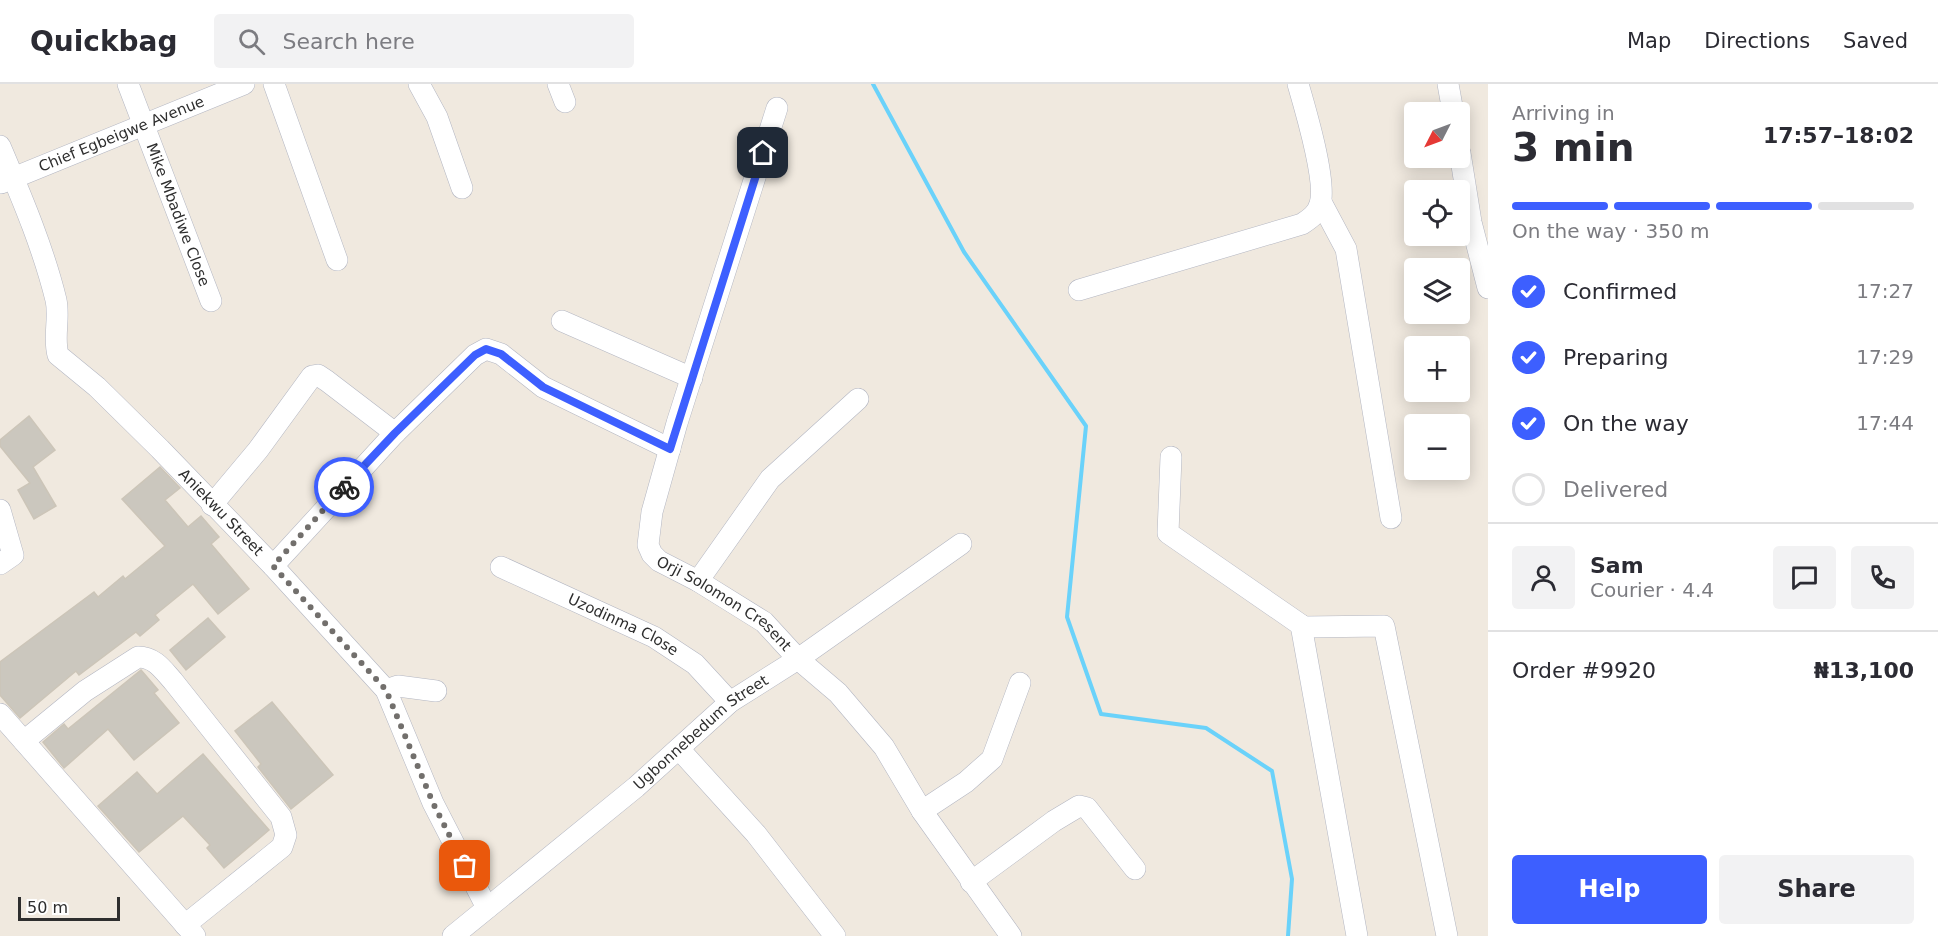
<!DOCTYPE html>
<meta charset="utf-8">
<style>
:root{--surface:#fff;--page:#f2f2f3;--text:#2b2b33;--muted:#7c7c81;--line:#e1e1e2;--accent:#3d5fff}
body{margin:0;font-family:"DejaVu Sans",sans-serif;background:var(--page);color:var(--text);height:100vh;display:flex;flex-direction:column;font-size:22px;white-space:nowrap}
*{box-sizing:border-box;margin:0}
p{font-size:20px;color:var(--muted)}
.icon{flex:none;width:33px;height:33px;fill:none;stroke:currentColor;stroke-width:2;stroke-linecap:round;stroke-linejoin:round}
.map{position:relative;flex:1;overflow:hidden}
.panel{display:flex;flex-direction:column;background:var(--surface);width:450px}
.panel>*{flex:none}
.needle{width:39px;rotate:228deg}
.buttons{position:absolute;left:1404px;top:18px;display:grid;gap:12px}
.buttons a{display:grid;place-items:center;width:66px;height:66px;border-radius:6px;background:var(--surface);box-shadow:0 3px 15px #0003;font-size:30px}
.scale{position:absolute;left:18px;bottom:15px;width:102px;box-sizing:border-box;padding-left:6px;border:3px solid #2e2e2e;border-top:0;font-size:16px;line-height:21px;white-space:nowrap;color:#2e2e2e;-webkit-text-stroke:4px #fff;paint-order:stroke}
.pin{position:absolute;display:grid;place-items:center;width:51px;height:51px;color:#fff;margin:-26px;border-radius:12px;box-shadow:0 3px 9px #0006}
.courier{position:absolute;display:grid;place-items:center;width:60px;height:60px;margin:-30px;border:4px solid #3d5fff;border-radius:50%;background:#fff;color:#222;box-shadow:0 2px 8px #0007}
.head em{font-style:normal;font-weight:700}
.head div{display:flex;flex-direction:column-reverse}
.head{display:flex;align-items:center;justify-content:space-between;height:102px;padding:0 24px}
h1{font-size:39px;font-weight:700;line-height:45px}
.bar{display:grid;grid-template-columns:repeat(4,1fr);gap:9px 6px;align-content:center;height:72px;padding:0 24px}
.bar i{height:8px;border-radius:4px;background:var(--line)}
.bar .selected{background:var(--accent)}
.bar p{grid-column:span 4}
.line{display:flex;align-items:center;gap:15px;padding:0 24px;border-top:2px solid var(--line)}
.line div{flex:1}
.round{display:grid;place-items:center;flex:none;width:63px;height:63px;border-radius:6px;background:var(--page)}
ol{padding:0 24px;list-style:none}
li{display:flex;align-items:center;gap:18px;height:66px}
li p{margin-inline-start:auto}
li .icon{padding:6px;border-radius:50%;background:var(--accent);color:#fff;stroke-width:4}
li:last-child{color:var(--muted)}
li i{width:33px;height:33px;border:3px solid var(--line);border-radius:50%}
.primary-button{display:flex;gap:12px;margin-top:auto;padding:12px 24px}
.primary-button a{flex:1;height:69px;border-radius:6px;background:var(--accent);color:#fff;font-size:24px;font-weight:700;line-height:69px;text-align:center}
.primary-button a+a{background:var(--page);color:var(--text)}
header{display:flex;align-items:center;gap:36px;box-sizing:border-box;height:84px;padding:0 30px;background:var(--surface);border-bottom:2px solid var(--line)}
header strong{font-size:28px}
nav{display:flex;gap:33px;margin-inline-start:auto;font-size:21px}
.search{width:420px;height:54px;background:var(--page);display:flex;align-items:center;gap:15px;box-sizing:border-box;padding:0 21px;border-radius:6px;color:var(--muted);font-size:22px}
main{display:flex;flex:1;min-height:0}
.map>svg:first-child{display:block}
</style>
<header>
<strong>Quickbag</strong>
<div class="search"><svg class="icon" aria-label="search" viewBox="0 0 24 24"><circle cx="10" cy="10" r="6"/><path d="M15 15l6 6"/></svg>Search here</div>
<nav><a>Map</a><a>Directions</a><a>Saved</a></nav>
</header>
<main>
<div class="map">
<svg width="1488" height="852" viewBox="0 0 1488 852">
<rect width="100%" height="100%" fill="#f0e9df"/>
<g fill="none" stroke-linecap="round" stroke-linejoin="round">
<polyline stroke="#6ad2fa" stroke-width="4" points="873,0 964,168 1086,342 1067,533 1101,630 1206,644 1272,687 1292,795 1288,852"/>
</g>
<g fill="#cbc7be" stroke="#ccc5b8" stroke-width="1.5">
<polygon points="29,332 55,366 33,383 56,422 34,435 18,406 30,399 0,362 0,356"/>
<polygon points="160,383 180,404 165,416 188,443 201,432 219,453 211,460 249,505 218,530 193,500 155,531 159,536 140,552 136,548 79,591 76,587 20,634 0,611 0,578 94,508 98,513 123,492 125,495 165,462 122,415"/>
<polygon points="208,534 225,553 186,586 170,566"/>
<polygon points="141,586 158,606 154,609 179,639 134,676 108,645 64,684 43,658 64,640 68,645"/>
<polygon points="272,618 333,691 291,725 258,683 261,680 235,647"/>
<polygon points="203,670 269,746 224,784 207,764 210,761 183,732 139,768 98,722 137,688 157,710"/>
</g>
<g fill="none" stroke-linecap="round" stroke-linejoin="round">
<g stroke="#b3b6c2" stroke-width="22">
<g id="minor">
<path id="s1" d="M 128,0 L 211,217"/>
<polyline points="274,0 337,176"/>
<polyline points="419,0 437,33 462,104"/>
<polyline points="558,0 565,18"/>
<polyline points="1448,0 1453,28"/>
<path id="s2" d="M 777,24 L 677,339 L 652,428 L 648,461 L 652,470 L 659,477 L 698,497 L 764,538 L 798,575 L 838,609 L 884,663 L 922,727 L 1011,852"/>
<path id="s3" d="M 0,62 C 21,112 43,163 56,216 C 60,234 53,253 58,271 L 97,303 L 160,365 L 273,482 L 386,606 L 433,719 L 487,824"/>
<polyline points="1460,69 1471,138 1488,204"/>
<path id="s4" d="M 1,99 L 244,0"/>
<polyline points="1321,118 1346,165 1391,434"/>
<path d="M 1079,206 L 1302,140 C 1311,134 1317,130 1320,120 C 1327,98 1305,24 1298,0"/>
<polyline points="562,237 692,294"/>
<polyline points="1171,373 1168,449 1304,543 1384,542 1447,852"/>
<polyline points="212,421 258,366 312,292 318,291 327,297 395,349"/>
<polyline points="0,426 13,471 0,480"/>
<polyline points="273,482 395,349 475,271 486,265 501,270 543,303 670,365"/>
<path id="s5" d="M 501,483 L 654,553 L 695,580 L 730,618"/>
<polyline points="698,497 770,395 858,315"/>
<polyline points="1301,541 1357,852"/>
<polyline points="386,606 398,602 436,607"/>
<polyline points="0,630 195,852"/>
<path d="M 24,657 L 85,607 L 138,573 C 155,573 163,586 173,597 L 281,733 L 286,751 L 282,763 L 185,841"/>
<polyline points="679,665 756,750 835,852"/>
<polyline points="922,727 966,698 992,675 1020,599"/>
<polyline points="971,798 1054,737 1079,722 1087,724 1135,785"/>
<path id="s6" d="M 453,852 L 636,703 L 730,618 L 798,575 L 961,460"/>
</g>
</g>
<use href="#minor" stroke="#fff" stroke-width="21"/>
</g>
<g fill="none" stroke-linecap="round" stroke-linejoin="round">
<polyline stroke="#726f6c" stroke-width="6" stroke-dasharray="0 10.8" points="344,403 273,482 386,606 433,719 465,782"/>
<polyline stroke="#3d5fff" stroke-width="8" points="344,403 395,349 475,271 486,265 501,270 543,303 670,365 763,69"/>
</g>
<g text-anchor="middle" dominant-baseline="central" stroke-width="5" stroke-linejoin="round" paint-order="stroke">
<g font-size="15" fill="#2e2e2e" stroke="#fff">
<text stroke="none"><textPath href="#s4" startOffset="130">Chief Egbeigwe Avenue</textPath></text>
<text stroke="none"><textPath href="#s1" startOffset="140">Mike Mbadiwe Close</textPath></text>
<text stroke="none"><textPath href="#s3" startOffset="446">Aniekwu Street</textPath></text>
<text stroke="none"><textPath href="#s2" startOffset="554">Orji Solomon Cresent</textPath></text>
<text stroke="none"><textPath href="#s5" startOffset="135">Uzodinma Close</textPath></text>
<text stroke="none"><textPath href="#s6" startOffset="321">Ugbonnebedum Street</textPath></text>
</g>
</g>
</svg>
<div class="buttons">
<a><svg class="needle" viewBox="-14 -14 28 28"><path d="M0-13l5 13h-10z" fill="#e53935"/><path d="M0 13l5-13h-10z" fill="#7c7c81"/></svg></a>
<a><svg class="icon" aria-label="locate" viewBox="0 0 24 24"><circle cx="12" cy="12" r="6"/><path d="M12 2v4M12 18v4M2 12h4M18 12h4"/></svg></a>
<a><svg class="icon" aria-label="layers" viewBox="0 0 24 24"><path d="M12 4l9 5-9 5-9-5zM3 14l9 5 9-5"/></svg></a>
<a>+</a>
<a>−</a>
</div>
<div class="scale">50 m</div>
<div class="pin" style="left:465px;top:782px;background:#ea580c"><svg class="icon" aria-label="bag" viewBox="0 0 24 24"><path d="M5 8h14l-1 12H6zM9 8a3 3 0 0 1 6 0"/></svg></div>
<div class="pin" style="left:763px;top:69px;background:#1f2937"><svg class="icon" aria-label="home" viewBox="0 0 24 24"><path d="M3 11l9-7 9 7M6 9v11h12V9"/></svg></div>
<div class="courier" style="left:344px;top:403px"><svg class="icon" aria-label="bike" viewBox="0 0 24 24"><circle cx="6" cy="16" r="4"/><circle cx="18" cy="16" r="4"/><path d="M6 16l4-8h5l3 8M10 8l3 8H6M13 5h3"/></svg></div>
</div>
<section class="panel">
<div class="head"><div><h1>3 min</h1><p>Arriving in</p></div><em>17:57–18:02</em></div>
<div class="bar"><i class="selected"></i><i class="selected"></i><i class="selected"></i><i></i><p>On the way · 350 m</p></div>
<ol>
<li><svg class="icon" aria-label="check" viewBox="0 0 24 24"><path d="M5 12l5 5 9-10"/></svg>Confirmed<p>17:27</p></li>
<li><svg class="icon" aria-label="check" viewBox="0 0 24 24"><path d="M5 12l5 5 9-10"/></svg>Preparing<p>17:29</p></li>
<li><svg class="icon" aria-label="check" viewBox="0 0 24 24"><path d="M5 12l5 5 9-10"/></svg>On the way<p>17:44</p></li>
<li><i></i>Delivered</li>
</ol>
<div class="line" style="height:108px"><a class="round"><svg class="icon" aria-label="person" viewBox="0 0 24 24"><circle cx="12" cy="8" r="4"/><path d="M4 21q1-7 8-7t8 7"/></svg></a><div><b>Sam</b><p>Courier · 4.4</p></div><a class="round"><svg class="icon" aria-label="chat" viewBox="0 0 24 24"><path d="M4 5h16v11H9l-5 4z"/></svg></a><a class="round"><svg class="icon" aria-label="phone" viewBox="0 0 24 24"><path d="M5 4h4l2 5-3 2q2 4 5 5l2-3 5 2v4C11 20 4 13 5 4z"/></svg></a></div>
<div class="line" style="height:78px"><div>Order #9920</div><b>₦13,100</b></div>
<div class="primary-button"><a>Help</a><a>Share</a></div>
</section>
</main>
